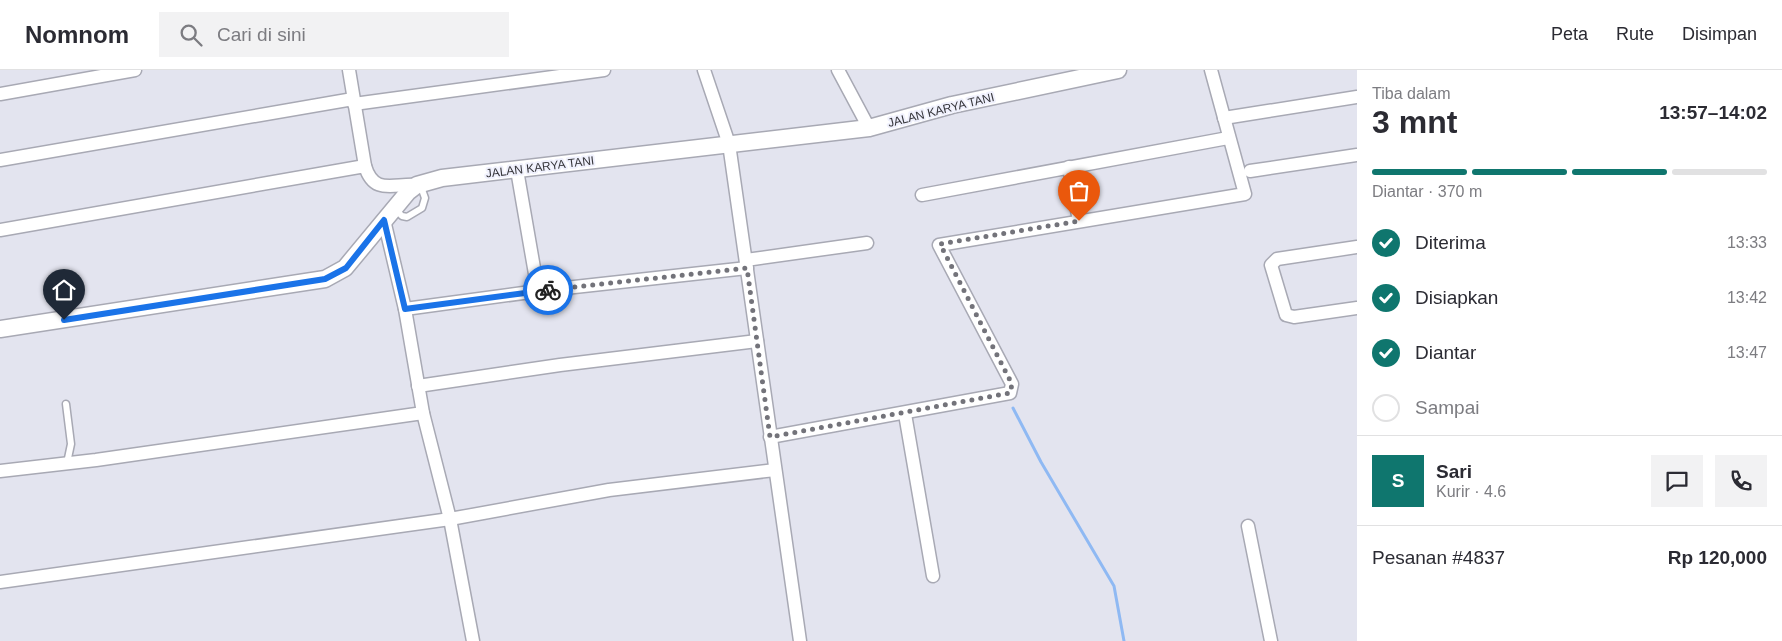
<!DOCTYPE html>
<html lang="id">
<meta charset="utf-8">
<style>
:root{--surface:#fff;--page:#f2f2f3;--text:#2b2b33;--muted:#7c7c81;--line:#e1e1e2;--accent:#0f766e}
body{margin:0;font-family:Helvetica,sans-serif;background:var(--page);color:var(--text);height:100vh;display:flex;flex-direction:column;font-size:19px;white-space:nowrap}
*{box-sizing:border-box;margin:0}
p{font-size:16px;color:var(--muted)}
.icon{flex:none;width:28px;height:28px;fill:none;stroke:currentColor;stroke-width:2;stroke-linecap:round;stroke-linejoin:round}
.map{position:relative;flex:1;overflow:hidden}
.details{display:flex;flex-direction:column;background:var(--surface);width:425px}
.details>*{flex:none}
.pin{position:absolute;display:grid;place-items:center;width:42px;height:42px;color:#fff;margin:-51px -21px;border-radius:50% 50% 50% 0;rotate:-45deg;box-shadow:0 0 5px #0007}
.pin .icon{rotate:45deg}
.courier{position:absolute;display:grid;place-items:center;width:50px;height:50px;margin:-25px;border:4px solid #1a73e8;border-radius:50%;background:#fff;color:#222;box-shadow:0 1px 6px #0007}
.summary em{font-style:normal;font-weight:600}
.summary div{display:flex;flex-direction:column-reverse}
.summary{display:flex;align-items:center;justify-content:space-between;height:85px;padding:0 15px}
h1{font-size:32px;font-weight:600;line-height:38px}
.bar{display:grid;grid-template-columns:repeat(4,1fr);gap:8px 5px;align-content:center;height:60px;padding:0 15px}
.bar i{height:6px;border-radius:4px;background:var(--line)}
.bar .current{background:var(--accent)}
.bar p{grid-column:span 4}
.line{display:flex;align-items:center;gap:12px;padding:0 15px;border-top:1px solid var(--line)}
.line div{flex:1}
.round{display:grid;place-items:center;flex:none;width:52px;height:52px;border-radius:0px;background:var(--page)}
ol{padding:0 15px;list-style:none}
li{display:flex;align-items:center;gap:15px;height:55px}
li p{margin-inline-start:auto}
li .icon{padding:5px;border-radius:50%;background:var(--accent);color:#fff;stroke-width:4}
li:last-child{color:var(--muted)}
li i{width:28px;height:28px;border:2px solid var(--line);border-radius:50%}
header{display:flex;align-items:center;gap:30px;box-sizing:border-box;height:70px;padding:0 25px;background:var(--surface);border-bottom:1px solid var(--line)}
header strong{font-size:24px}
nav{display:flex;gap:28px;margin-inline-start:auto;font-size:18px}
.search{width:350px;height:45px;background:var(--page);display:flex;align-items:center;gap:12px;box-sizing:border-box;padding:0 18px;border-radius:0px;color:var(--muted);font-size:19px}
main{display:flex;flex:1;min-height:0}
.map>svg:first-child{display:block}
</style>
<header>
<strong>Nomnom</strong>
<div class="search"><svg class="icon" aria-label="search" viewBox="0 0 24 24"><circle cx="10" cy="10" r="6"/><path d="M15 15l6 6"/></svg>Cari di sini</div>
<nav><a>Peta</a><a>Rute</a><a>Disimpan</a></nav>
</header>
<main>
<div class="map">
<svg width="1357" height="571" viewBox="0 0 1357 571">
<rect width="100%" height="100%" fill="#e3e4ef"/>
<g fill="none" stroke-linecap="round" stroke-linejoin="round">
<polyline stroke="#8fb9f3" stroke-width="3" points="1013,338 1041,392 1114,516 1124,571"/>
<g stroke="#a8a9b4" stroke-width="9">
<g id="service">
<polyline points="395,139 402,146 407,147 422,138 425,128 420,114"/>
<polyline points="66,334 71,374 67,393"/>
</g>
</g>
<g stroke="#a8a9b4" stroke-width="15">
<g id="minor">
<polyline points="349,0 365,96"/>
<polyline points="704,0 729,74 800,571"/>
<polyline points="838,0 869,58"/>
<polyline points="0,24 135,0"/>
<polyline points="354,34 604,0"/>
<polyline points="1224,48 1357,27"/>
<polyline points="0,90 353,29"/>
<polyline points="1069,97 1079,151"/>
<polyline points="517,100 538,221 747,198"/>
<polyline points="1250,101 1357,85"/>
<polyline points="922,125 1228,68"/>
<polyline points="384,150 405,239 423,343 450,449 473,571"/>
<path d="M 0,160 L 365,96 C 374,126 394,113 417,115"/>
<polyline points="1357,177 1277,189 1271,195 1286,245 1294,247 1357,238"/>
<polyline points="746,190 867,173"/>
<polyline points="405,239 538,221"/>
<polyline points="418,316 560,295 757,271"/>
<polyline points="905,344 933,506"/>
<polyline points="770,367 1010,323 1012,314 939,175 1245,124 1211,0"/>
<polyline points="0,401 96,390 423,343"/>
<polyline points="1248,456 1271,571"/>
<polyline points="0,512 450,449 609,420 775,400"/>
</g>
</g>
<g stroke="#a8a9b4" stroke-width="19">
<polyline id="tertiary" points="0,259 325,209 345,198 408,122 417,115 442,108 869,58 952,35 1118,0"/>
</g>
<use href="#service" stroke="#fff" stroke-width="6"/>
<use href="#minor" stroke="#fff" stroke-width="12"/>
<use href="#tertiary" stroke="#fff" stroke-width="16"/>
</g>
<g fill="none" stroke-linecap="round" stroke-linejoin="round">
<polyline stroke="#73737a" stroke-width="5" stroke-dasharray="0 9" points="548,220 747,198 770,367 1010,323 1012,314 940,174 1079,151"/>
<polyline stroke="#1a73e8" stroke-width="6" points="64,250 325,209 346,198 384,150 405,239 548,220"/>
</g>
<g text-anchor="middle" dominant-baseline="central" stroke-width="4" stroke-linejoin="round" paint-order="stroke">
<g font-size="12" fill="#36363b" stroke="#f0f1fd">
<text transform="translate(941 40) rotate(-14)">JALAN KARYA TANI</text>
<text transform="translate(540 97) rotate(-7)">JALAN KARYA TANI</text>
</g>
</g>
</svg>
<div class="pin" style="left:1079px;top:151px;background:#ea580c"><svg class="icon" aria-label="bag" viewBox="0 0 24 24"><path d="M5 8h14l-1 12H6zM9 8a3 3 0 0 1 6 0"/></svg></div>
<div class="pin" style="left:64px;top:250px;background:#1f2937"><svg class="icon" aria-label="home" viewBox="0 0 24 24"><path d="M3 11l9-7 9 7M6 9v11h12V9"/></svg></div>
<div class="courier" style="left:548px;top:220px"><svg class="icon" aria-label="bike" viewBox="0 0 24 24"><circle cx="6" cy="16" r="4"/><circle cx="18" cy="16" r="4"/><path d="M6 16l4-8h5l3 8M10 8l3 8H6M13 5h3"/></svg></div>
</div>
<section class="details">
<div class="summary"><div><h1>3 mnt</h1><p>Tiba dalam</p></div><em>13:57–14:02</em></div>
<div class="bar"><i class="current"></i><i class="current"></i><i class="current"></i><i></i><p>Diantar · 370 m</p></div>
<ol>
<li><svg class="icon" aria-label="check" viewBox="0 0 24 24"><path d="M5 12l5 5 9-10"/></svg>Diterima<p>13:33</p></li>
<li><svg class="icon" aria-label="check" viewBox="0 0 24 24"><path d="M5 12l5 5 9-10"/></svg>Disiapkan<p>13:42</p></li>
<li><svg class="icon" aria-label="check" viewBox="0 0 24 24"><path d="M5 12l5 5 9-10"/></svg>Diantar<p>13:47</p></li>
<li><i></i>Sampai</li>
</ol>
<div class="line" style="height:90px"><b class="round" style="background:var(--accent);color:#fff">S</b><div><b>Sari</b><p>Kurir · 4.6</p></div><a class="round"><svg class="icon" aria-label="chat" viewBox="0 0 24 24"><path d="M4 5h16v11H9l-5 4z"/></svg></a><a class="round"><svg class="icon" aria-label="phone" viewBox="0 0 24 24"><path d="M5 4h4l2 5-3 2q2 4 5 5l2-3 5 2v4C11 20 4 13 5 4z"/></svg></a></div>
<div class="line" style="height:65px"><div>Pesanan #4837</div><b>Rp 120,000</b></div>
</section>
</main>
